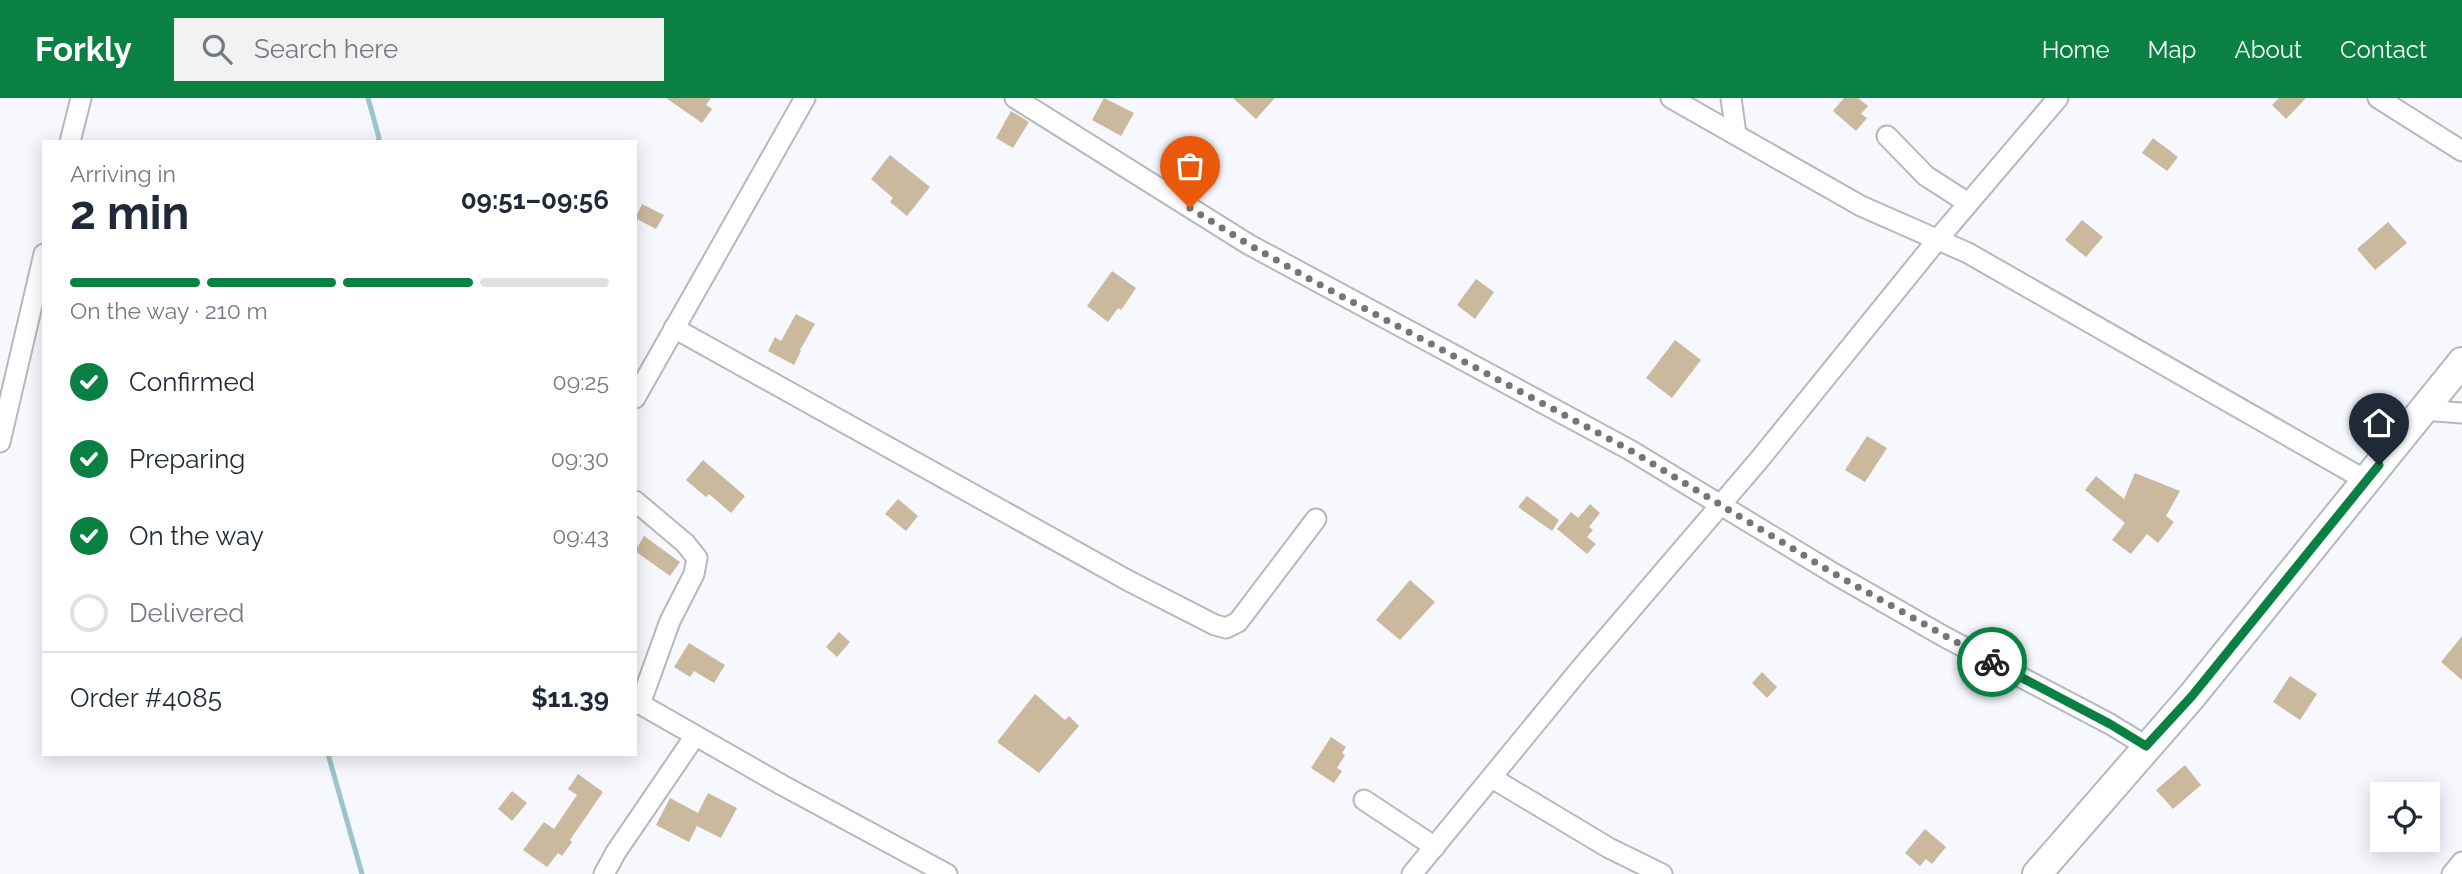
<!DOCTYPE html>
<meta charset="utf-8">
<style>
:root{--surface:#fff;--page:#f2f2f3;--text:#1f2937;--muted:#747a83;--line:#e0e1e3;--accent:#0b8043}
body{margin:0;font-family:Raleway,sans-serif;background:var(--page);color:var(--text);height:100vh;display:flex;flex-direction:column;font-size:26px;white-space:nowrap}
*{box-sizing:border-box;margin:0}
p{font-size:23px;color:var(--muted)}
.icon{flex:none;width:38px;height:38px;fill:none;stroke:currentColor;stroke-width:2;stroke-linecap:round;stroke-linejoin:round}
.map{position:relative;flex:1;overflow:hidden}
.details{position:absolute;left:42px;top:42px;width:595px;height:616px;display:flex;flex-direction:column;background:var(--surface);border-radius:0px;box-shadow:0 4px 18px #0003}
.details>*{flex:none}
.tools{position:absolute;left:2370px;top:684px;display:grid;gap:14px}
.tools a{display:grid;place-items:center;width:70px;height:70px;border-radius:0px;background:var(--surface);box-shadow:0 4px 18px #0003;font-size:35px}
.pin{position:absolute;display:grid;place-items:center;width:60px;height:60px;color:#fff;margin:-72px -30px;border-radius:50% 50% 50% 0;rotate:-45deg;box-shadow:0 0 7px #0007}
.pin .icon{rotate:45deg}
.courier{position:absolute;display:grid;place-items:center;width:70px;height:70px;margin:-35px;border:5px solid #0b8043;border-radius:50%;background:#fff;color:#222;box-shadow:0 2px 9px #0007}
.summary em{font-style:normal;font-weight:700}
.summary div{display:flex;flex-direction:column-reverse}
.summary{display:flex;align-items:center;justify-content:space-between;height:119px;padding:0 28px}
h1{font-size:46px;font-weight:700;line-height:52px}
.bar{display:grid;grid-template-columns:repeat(4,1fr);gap:10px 7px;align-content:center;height:84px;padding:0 28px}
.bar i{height:9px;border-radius:5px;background:var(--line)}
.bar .selected{background:var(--accent)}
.bar p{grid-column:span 4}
.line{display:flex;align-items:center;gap:18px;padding:0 28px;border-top:2px solid var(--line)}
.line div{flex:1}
ol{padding:0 28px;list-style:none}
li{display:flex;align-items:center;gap:21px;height:77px}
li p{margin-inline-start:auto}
li .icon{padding:7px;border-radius:50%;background:var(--accent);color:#fff;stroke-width:4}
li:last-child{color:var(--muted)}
li i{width:38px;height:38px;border:4px solid var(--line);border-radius:50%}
header{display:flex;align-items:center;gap:42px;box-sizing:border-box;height:98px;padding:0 35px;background:var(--accent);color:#fff}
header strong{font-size:33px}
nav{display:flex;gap:38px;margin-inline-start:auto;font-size:24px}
.search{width:490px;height:63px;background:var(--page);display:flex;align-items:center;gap:18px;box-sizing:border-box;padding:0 24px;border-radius:0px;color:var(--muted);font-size:26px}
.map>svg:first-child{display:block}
</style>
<header>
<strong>Forkly</strong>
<div class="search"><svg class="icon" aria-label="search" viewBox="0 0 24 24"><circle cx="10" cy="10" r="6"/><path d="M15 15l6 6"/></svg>Search here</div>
<nav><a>Home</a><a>Map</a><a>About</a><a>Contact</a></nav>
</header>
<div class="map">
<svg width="2462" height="776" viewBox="0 0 2462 776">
<rect width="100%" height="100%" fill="#f6f8fe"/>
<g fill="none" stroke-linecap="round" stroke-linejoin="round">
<g stroke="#9dc4cc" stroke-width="5">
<polyline points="368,0 379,40 378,44"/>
<polyline points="328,656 362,776"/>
</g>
</g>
<g fill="#cbb99e">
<polygon points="666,0 711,0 706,7 712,11 702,25"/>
<polygon points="1104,0 1134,15 1121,38 1092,22"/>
<polygon points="1233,0 1275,0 1256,21"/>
<polygon points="1844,0 1858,0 1868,8 1861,16 1867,20 1856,33 1833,13"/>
<polygon points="2279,0 2306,0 2286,21 2272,7"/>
<polygon points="1011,13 1029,24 1013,50 996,40"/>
<polygon points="2153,40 2178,59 2167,73 2142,55"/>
<polygon points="890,57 930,89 907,118 890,104 893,100 871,81"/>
<polygon points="642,106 664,117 656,131 635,120"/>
<polygon points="2082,122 2103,139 2086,159 2065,142"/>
<polygon points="2388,124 2407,145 2375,172 2357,151"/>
<polygon points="1112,173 1136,190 1121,212 1118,210 1108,224 1087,208"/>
<polygon points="1476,181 1494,194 1475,221 1457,207"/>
<polygon points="796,216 815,226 800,252 801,253 794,267 768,253 775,239 781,243"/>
<polygon points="1675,242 1701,262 1672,300 1646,280"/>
<polygon points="1867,338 1887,350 1865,384 1845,372"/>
<polygon points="703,362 745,398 731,415 709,396 706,399 686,382"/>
<polygon points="2135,375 2180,393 2166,418 2174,424 2158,445 2147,436 2131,456 2112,442 2125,425 2085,392 2096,378 2124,401"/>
<polygon points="1527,398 1559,422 1552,433 1518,409"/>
<polygon points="898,401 918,418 906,433 885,416"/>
<polygon points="1590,406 1600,415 1589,429 1593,432 1587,439 1596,446 1587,456 1557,431 1571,414 1578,420"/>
<polygon points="644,438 680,464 670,478 635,453"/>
<polygon points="1410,482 1435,504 1400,542 1376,522"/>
<polygon points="839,534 850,544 837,559 826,549"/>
<polygon points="2462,538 2462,582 2441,564"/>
<polygon points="689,545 725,567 714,585 694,573 690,579 674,569"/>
<polygon points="1762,574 1777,589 1767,600 1752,585"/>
<polygon points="2290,578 2317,596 2300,622 2273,604"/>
<polygon points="1035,596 1065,622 1069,618 1079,628 1039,675 997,644"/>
<polygon points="1331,639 1346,649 1342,655 1345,657 1337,670 1342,673 1334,685 1311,670"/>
<polygon points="2185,667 2201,687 2173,711 2156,692"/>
<polygon points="578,676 603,694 570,742 572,744 562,758 558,755 547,769 523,752 544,724 554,731 577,697 568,691"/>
<polygon points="512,693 527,705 512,723 498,711"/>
<polygon points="708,695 737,710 721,740 697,728 689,744 656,727 670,700 698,715"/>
<polygon points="1925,731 1946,749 1932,766 1926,761 1920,768 1905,755"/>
</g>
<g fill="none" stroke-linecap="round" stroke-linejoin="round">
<g stroke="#b5b8bd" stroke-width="23">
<g id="street">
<polyline points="1015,0 1248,146 1630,352 1833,475 1943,538 2110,626 2146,648"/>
<polyline points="1671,0 1861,108 1968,155 2367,383"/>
<polyline points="1731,0 1736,36"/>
<polyline points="2378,0 2462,53"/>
<polyline points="1887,38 1926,78 1968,105"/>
<polyline points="70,44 81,0"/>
<polyline points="674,230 1127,482 1215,527 1226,530 1238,524 1316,421"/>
<polyline points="635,300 805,0"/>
<polyline points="2423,312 2462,315"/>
<polyline points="0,344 44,156"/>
<polyline points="635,403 685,445 697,460 694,476 670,523 640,606"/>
<polyline points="635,603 782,687 947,776"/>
<polyline points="1492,680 1609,750 1662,776"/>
<polyline points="1364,702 1435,749"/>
<polyline points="604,776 616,754 695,638"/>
<polyline points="1412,776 1581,570 1759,362 1938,141 2058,0"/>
<polyline points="2452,776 2462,764"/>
</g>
</g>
<g stroke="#b5b8bd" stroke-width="32">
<polyline id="secondary" points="2037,776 2192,598 2462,264"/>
</g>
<use href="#street" stroke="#fff" stroke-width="19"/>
<use href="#secondary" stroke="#fff" stroke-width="28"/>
</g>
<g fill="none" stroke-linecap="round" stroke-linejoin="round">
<polyline stroke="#737578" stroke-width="7" stroke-dasharray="0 12.6" points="1190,110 1248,146 1313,183 1630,352 1833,475 1992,564"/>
<polyline stroke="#0b8043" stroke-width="9" points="1992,564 2110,626 2146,648 2192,598 2379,367"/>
</g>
</svg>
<div class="tools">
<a><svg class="icon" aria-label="locate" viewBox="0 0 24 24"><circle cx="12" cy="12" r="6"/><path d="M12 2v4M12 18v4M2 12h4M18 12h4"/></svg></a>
</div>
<div class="pin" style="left:1190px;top:110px;background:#ea580c"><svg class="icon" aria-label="bag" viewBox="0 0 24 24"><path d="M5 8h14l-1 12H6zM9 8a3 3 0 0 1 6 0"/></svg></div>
<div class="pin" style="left:2379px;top:367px;background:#1f2937"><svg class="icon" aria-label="home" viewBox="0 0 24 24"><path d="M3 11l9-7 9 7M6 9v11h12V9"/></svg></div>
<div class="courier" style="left:1992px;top:564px"><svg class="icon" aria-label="bike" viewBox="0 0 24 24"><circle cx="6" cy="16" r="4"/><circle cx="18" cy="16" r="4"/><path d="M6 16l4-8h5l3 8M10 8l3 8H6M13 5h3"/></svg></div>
<section class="details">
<div class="summary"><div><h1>2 min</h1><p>Arriving in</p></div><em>09:51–09:56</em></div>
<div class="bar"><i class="selected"></i><i class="selected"></i><i class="selected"></i><i></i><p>On the way · 210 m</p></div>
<ol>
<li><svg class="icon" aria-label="check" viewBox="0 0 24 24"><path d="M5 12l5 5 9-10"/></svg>Confirmed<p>09:25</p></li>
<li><svg class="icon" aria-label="check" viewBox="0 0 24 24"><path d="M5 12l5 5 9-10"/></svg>Preparing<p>09:30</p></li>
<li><svg class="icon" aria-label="check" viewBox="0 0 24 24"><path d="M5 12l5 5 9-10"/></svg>On the way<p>09:43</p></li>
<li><i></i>Delivered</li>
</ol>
<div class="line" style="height:91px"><div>Order #4085</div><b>$11.39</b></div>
</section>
</div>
